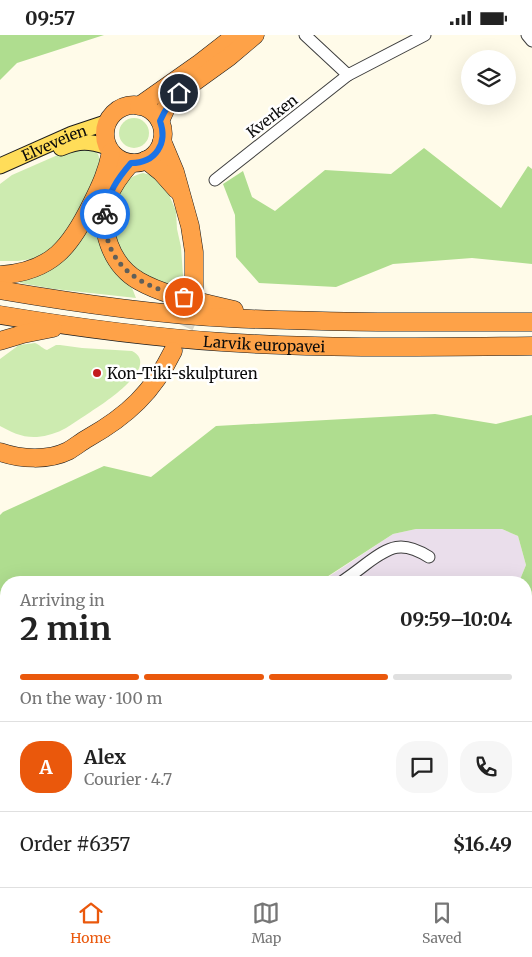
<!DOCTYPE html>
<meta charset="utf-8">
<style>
:root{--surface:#fff;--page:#f6f6f6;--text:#222;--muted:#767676;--line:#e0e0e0;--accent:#ea580c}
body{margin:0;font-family:Merriweather,serif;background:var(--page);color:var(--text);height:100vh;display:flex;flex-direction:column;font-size:19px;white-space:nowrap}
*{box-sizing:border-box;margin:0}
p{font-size:16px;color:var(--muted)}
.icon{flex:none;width:28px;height:28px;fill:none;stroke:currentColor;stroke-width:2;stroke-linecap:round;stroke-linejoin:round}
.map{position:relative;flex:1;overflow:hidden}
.sheet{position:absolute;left:0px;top:541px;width:532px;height:311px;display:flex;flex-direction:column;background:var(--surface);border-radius:20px 20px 0 0;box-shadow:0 5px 20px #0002}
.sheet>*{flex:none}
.controls{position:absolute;left:461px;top:15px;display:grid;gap:10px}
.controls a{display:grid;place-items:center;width:55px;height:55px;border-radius:50%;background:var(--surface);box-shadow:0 5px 20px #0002;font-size:25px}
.pin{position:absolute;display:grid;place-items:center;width:42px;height:42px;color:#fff;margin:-21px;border:2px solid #fff;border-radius:50%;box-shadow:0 1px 5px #0007}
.courier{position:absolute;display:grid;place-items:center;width:50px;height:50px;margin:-25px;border:4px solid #1a73e8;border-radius:50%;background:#fff;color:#222;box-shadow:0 1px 6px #0007}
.summary em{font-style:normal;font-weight:700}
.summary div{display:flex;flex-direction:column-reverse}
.summary{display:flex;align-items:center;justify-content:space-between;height:85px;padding:0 20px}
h1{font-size:32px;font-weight:700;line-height:38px}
.bar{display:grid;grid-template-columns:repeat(4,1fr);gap:8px 5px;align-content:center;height:60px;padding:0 20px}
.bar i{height:6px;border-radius:4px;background:var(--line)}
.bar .on{background:var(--accent)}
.bar p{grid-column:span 4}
.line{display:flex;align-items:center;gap:12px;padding:0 20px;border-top:1px solid var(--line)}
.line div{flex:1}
.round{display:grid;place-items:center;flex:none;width:52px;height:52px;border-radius:20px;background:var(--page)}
.status{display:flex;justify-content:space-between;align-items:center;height:35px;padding:0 25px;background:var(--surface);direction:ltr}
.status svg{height:14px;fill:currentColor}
.menu{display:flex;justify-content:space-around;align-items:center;height:70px;border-top:1px solid var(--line);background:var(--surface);font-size:14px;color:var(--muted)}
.menu a{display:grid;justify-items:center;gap:2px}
.menu .on{color:var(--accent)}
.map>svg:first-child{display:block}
</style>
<div class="status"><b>09:57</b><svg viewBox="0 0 49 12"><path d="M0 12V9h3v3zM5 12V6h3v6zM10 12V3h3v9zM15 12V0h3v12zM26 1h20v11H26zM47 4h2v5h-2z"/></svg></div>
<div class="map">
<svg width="532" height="852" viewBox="0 0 532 852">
<rect width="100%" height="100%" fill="#fffbe9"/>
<g fill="#eadeeb">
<polygon points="416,494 502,494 518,501 526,530 519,547 319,548 393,499"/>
<polygon points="6,569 6,846 219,846 222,852 0,852 0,574"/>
</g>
<g fill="#cdebb0">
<circle cx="134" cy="98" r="15"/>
<polygon points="79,114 92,114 98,119 101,128 74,188 51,215 37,223 32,224 18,226 0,226 0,149 12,140 60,119"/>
<path d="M 143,138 L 155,141 L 166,153 L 176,176 L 177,194 L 181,212 L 184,255 C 163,249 140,242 126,225 C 111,208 109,171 121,152 C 126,144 135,140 143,138 Z"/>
<polygon points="98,166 136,263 54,254 20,248 21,243 41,235"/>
<path d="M 35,308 C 40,310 43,314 47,315 L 56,310 L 60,310 L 82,313 L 132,316 C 163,332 98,372 86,380 C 79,384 73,389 66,393 C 57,398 47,401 37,402 C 23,403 11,397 0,391 L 0,324 L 19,310 Z"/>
</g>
<g fill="#afdd8f">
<polygon points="0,0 104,0 17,28 0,45"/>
<polygon points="424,113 501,173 528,131 532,134 532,229 472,223 393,229 336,252 259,248 236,222 235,180 223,149 243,136 252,162 275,176 325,135 391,139"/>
<polygon points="435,379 496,389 532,380 532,852 222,852 219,846 526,846 526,548 519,547 526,530 518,501 502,494 416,494 393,499 319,547 6,548 6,569 0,574 0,480 3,477 104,431 151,442 216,391"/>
</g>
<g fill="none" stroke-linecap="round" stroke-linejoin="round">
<polyline stroke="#dad7c8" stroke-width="18" stroke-dasharray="18 9" stroke-linecap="butt" points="173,316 186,288 193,266"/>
<g stroke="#3e3e3e" stroke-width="13">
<g id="minor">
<polyline points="305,0 348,40 425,0"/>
<polyline points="527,0 532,6"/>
<polyline points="215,145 348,40"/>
<path d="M 340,548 C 349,542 357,536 366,529 C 390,511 402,505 429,522"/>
<polyline points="0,699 6,698"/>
</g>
</g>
<g stroke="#1c1c1c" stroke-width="17">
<g id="major">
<path d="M 61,113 C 80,105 89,106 108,112"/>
<path id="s1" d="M 0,131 L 72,99 L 108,87"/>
</g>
</g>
<g stroke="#1c1c1c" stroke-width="19">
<g id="highway">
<circle cx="134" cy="99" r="29"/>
<polyline points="139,71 200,28 236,0"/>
<polyline points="160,86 166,73 179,58 229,22 255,0"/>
<polyline points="162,106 175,137 190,191 194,217 194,257"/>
<polyline points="146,125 161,137 177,155"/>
<path d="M 131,128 C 122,138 113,150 108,163 C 98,193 111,230 139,246 C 167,262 203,267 234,275"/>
<path d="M 0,240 C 52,237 71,211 92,168 C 101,150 107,137 111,117"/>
<path d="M 0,255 C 76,268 152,279 229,283 C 330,288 431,287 532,287"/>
<path id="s2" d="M 0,280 C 73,292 147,302 222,307 C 325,314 429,312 532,311"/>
<polyline points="0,306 23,299 53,293"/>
<path d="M 0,417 C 20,424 48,426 68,416 C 75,412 81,407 88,403 C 127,381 153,357 173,316"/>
</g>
</g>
<use href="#minor" stroke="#fff" stroke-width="11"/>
<use href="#major" stroke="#ffdd59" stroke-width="15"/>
<use href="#highway" stroke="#fea248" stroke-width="18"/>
</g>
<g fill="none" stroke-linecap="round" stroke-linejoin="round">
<path stroke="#605f59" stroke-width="5" stroke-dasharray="0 9" d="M 105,179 C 103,231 140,251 184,262"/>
<path stroke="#1a73e8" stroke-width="6" d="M 105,179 C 107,159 118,143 131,128 C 156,128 168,108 160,86 C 165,75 170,66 179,58"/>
</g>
<circle fill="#c31b1d" stroke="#fff" stroke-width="2" cx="97" cy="338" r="5"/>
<g text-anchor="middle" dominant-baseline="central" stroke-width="5" stroke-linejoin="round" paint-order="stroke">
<g font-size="15" fill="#0b0b0b" stroke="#fff">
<text transform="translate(272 81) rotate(-38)">Kverken</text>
<text stroke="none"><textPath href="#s1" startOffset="59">Elveveien</textPath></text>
<text stroke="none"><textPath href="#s2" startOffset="266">Larvik europavei</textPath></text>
</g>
<g font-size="15" fill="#0b0b0b" stroke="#fff" text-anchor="start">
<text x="107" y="338">Kon-Tiki-skulpturen</text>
</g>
</g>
</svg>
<div class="controls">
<a><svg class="icon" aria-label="layers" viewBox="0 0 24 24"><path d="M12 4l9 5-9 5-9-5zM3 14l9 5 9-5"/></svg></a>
</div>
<div class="pin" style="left:184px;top:262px;background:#ea580c"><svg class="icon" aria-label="bag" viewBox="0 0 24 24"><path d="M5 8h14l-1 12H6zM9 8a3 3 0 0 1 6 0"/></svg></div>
<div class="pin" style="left:179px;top:58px;background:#1f2937"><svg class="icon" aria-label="home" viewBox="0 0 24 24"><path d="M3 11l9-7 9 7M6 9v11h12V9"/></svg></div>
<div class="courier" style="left:105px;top:179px"><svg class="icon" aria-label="bike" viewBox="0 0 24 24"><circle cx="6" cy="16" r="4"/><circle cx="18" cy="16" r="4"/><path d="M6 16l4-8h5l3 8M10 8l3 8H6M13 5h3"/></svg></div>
<section class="sheet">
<div class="summary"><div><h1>2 min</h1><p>Arriving in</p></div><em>09:59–10:04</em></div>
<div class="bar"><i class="on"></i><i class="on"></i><i class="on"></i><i></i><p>On the way · 100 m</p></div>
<div class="line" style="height:90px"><b class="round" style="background:var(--accent);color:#fff">A</b><div><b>Alex</b><p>Courier · 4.7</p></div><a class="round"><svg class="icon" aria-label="chat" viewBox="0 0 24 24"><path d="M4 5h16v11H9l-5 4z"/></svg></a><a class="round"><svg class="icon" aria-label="phone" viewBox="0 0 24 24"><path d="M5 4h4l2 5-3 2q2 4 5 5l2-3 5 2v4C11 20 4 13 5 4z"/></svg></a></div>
<div class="line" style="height:65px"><div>Order #6357</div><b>$16.49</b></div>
</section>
</div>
<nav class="menu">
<a class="on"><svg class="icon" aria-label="home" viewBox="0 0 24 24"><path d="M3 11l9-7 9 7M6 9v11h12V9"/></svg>Home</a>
<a><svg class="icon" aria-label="map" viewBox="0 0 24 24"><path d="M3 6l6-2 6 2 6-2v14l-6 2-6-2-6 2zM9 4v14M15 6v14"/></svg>Map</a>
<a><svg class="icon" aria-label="saved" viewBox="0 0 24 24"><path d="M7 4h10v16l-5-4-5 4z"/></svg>Saved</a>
</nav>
